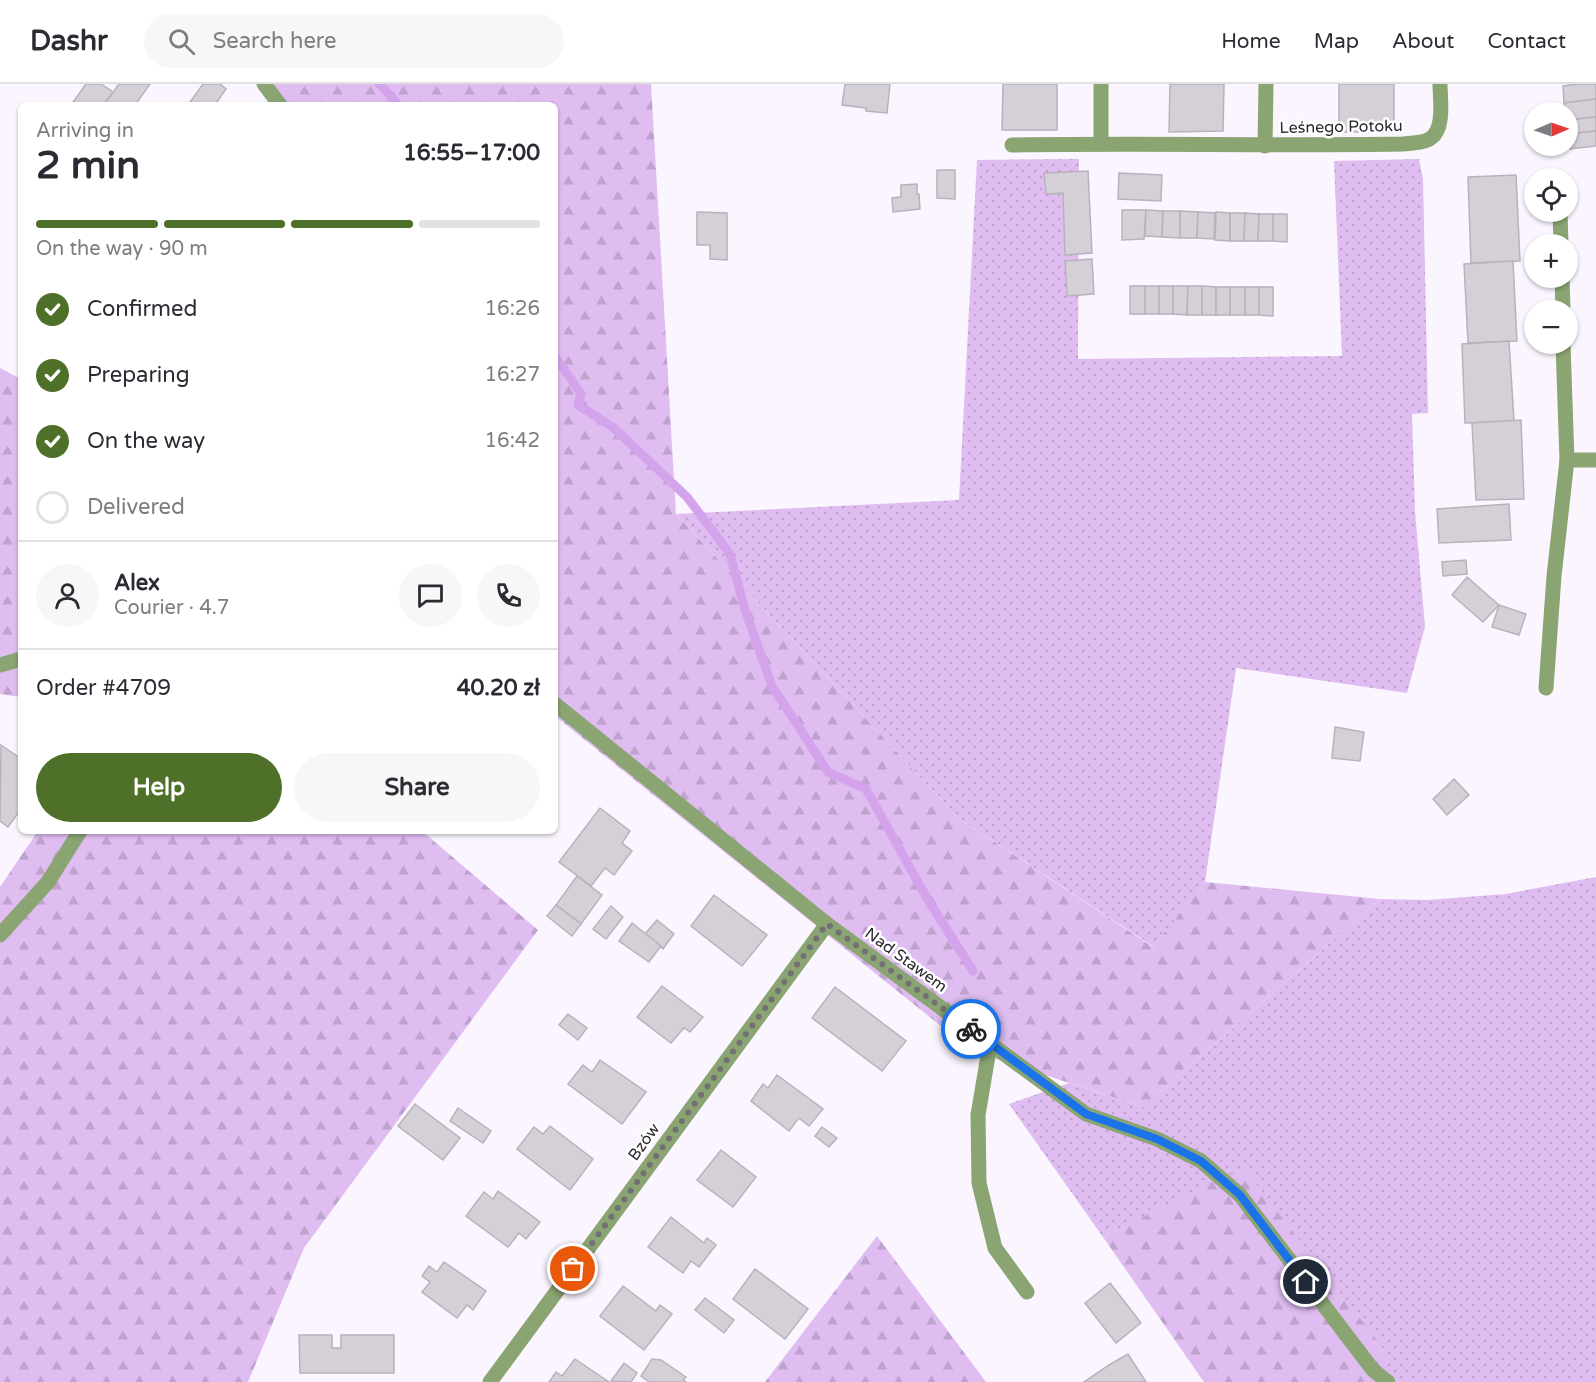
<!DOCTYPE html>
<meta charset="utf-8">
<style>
:root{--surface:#fff;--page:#f7f7f7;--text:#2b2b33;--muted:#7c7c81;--line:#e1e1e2;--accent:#4e7028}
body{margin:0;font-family:"Varela Round",sans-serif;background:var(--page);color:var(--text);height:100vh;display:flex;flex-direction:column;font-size:22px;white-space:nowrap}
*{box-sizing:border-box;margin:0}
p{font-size:20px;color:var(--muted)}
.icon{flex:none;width:33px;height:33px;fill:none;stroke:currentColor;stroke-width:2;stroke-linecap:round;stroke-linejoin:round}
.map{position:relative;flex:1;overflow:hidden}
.side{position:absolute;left:18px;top:18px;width:540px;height:732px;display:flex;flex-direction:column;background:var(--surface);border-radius:9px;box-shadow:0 2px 4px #0004}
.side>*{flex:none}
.needle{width:39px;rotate:88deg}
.buttons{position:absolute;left:1524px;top:18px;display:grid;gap:12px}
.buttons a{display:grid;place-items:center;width:54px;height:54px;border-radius:50%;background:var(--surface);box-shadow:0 2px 4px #0004;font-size:30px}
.pin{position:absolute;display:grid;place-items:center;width:51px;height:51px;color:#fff;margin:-26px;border:3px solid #fff;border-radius:50%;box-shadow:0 2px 6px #0007}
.courier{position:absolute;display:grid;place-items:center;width:60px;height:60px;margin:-30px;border:4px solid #1a73e8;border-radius:50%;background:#fff;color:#222;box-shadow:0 2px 8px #0007}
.overview em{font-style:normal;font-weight:700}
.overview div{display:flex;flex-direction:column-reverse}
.overview{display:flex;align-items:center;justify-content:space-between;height:102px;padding:0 18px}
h1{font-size:39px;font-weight:700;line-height:45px}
.bar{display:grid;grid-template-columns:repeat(4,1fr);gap:9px 6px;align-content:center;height:72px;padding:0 18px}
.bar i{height:8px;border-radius:4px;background:var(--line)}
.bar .on{background:var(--accent)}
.bar p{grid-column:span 4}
.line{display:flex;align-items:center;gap:15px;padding:0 18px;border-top:2px solid var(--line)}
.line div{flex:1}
.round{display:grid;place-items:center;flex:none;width:63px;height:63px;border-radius:32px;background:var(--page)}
ol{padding:0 18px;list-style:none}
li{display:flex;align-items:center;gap:18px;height:66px}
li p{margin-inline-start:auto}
li .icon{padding:6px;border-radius:50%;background:var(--accent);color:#fff;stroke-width:4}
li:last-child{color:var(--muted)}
li i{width:33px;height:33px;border:3px solid var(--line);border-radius:50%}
.cta{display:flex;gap:12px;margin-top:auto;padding:12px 18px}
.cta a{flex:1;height:69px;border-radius:36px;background:var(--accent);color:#fff;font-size:24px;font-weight:700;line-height:69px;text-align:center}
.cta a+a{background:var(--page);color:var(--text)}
header{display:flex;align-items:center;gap:36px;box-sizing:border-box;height:84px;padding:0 30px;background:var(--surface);border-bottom:2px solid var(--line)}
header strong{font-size:28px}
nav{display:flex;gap:33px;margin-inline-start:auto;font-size:21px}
.search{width:420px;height:54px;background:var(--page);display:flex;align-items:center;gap:15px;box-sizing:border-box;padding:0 21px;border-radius:33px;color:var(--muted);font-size:22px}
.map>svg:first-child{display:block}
</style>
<header>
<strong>Dashr</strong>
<div class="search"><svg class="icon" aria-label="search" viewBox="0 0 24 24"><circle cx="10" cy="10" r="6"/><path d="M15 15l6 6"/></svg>Search here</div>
<nav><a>Home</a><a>Map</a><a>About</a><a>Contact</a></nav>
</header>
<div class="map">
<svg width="1596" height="1298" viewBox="0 0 1596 1298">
<defs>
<pattern id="grass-dots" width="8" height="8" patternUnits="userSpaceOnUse" patternTransform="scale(1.5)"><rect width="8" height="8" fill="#dfbdf1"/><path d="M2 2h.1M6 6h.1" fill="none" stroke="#c0a2cf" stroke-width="1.8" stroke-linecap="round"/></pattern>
<pattern id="forest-firs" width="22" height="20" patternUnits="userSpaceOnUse" patternTransform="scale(1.5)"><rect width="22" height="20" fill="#dfbdf1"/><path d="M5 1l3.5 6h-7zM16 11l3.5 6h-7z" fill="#c0a2cf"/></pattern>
</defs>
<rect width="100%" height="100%" fill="#faf5fe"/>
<g fill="url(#grass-dots)">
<polygon points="1079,75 1078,275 1342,272 1334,77 1419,75 1423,95 1428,329 1412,330 1415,427 1425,543 1407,609 1236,584 1205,798 1154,863 957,733 676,430 959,416 977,76"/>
<polygon points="1596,793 1596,1298 1377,1298 1243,1084 1103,1153 1009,1020 1069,999 1143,1023 1380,815 1427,816 1506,810"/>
</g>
<g fill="url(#forest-firs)">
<polygon points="266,0 651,0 676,430 957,733 1153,863 1205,798 1380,815 1143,1023 972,967 555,632 555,21 277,21"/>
<polygon points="0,284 21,295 21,613 0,610"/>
<polygon points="38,747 422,747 538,846 304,1164 248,1298 0,1298 0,803"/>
<polygon points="1243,1083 1387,1269 1377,1298 1204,1298 1103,1153"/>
<polygon points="877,1152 986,1298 765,1298"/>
</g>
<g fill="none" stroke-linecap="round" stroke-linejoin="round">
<g stroke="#d3a4ec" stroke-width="9">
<polyline points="379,0 392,13 398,21"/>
<polyline points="555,272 581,310 578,321 614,344 687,413 730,470 745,526 772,602 828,688 866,705 928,816 973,887"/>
</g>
</g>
<g fill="#d5cfd8" stroke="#b8b2bb" stroke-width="1.5">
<polygon points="86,0 101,0 113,8 103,21 71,21"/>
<polygon points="119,0 150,0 135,21 104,21"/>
<polygon points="203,0 220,0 226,5 215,21 188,21"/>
<polygon points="845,0 890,0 887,29 866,27 866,24 842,21"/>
<polygon points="1003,0 1057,0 1057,46 1002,46"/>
<polygon points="1170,0 1224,0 1223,47 1169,48"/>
<rect x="1339" y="0" width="55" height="48"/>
<polygon points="1577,0 1596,0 1596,15 1564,19 1563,2"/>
<polygon points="1596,15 1596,33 1568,36 1568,28 1565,28 1564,19"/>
<polygon points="1596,33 1596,47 1568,50 1568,36"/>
<polygon points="1596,47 1596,62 1570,65 1568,50"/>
<polygon points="937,86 955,86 955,115 937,114"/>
<polygon points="1088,87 1092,169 1065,171 1063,109 1046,110 1044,89"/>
<polygon points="1119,89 1162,91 1161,117 1118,115"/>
<polygon points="1516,91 1520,177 1471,179 1468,93"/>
<polygon points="917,100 917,110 919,110 920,125 893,128 892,114 901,113 901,101"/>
<polygon points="1122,126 1146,126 1144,155 1122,156"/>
<polygon points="1146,126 1163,127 1162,153 1145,152"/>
<polygon points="1163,127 1180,127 1180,154 1162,153"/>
<polygon points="1180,127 1198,128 1197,154 1180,154"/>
<polygon points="697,128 727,129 727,176 710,175 710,161 697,161"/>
<polygon points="1198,128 1215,129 1214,155 1197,154"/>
<polygon points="1216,128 1230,129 1230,157 1215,156"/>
<polygon points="1230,129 1245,129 1244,157 1230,157"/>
<polygon points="1245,129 1259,130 1258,157 1244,157"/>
<polygon points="1259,130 1273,130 1273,157 1258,157"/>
<polygon points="1273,130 1287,130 1287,158 1273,157"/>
<polygon points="1092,175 1094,210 1067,212 1065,177"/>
<polygon points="1513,177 1517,257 1468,259 1464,180"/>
<rect x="1130" y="202" width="15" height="28"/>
<rect x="1145" y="202" width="14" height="28"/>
<rect x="1159" y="202" width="14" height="28"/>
<polygon points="1173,202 1188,202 1187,231 1173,230"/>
<polygon points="1188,202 1202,202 1202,231 1187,231"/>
<polygon points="1202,202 1216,203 1216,231 1202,231"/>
<rect x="1216" y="203" width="14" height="28"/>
<rect x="1230" y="203" width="15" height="28"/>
<rect x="1245" y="203" width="14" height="28"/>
<polygon points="1259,203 1273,203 1273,232 1259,231"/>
<polygon points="1509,257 1514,337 1465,339 1462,260"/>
<polygon points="1521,336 1524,415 1476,416 1472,339"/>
<polygon points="1509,420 1511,456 1439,459 1437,425"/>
<polygon points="1466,476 1467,490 1443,492 1442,478"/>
<polygon points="1467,493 1499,521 1483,538 1452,511"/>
<polygon points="1499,521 1526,530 1519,551 1492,543"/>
<polygon points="1335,643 1364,648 1360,677 1332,674"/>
<polygon points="1,661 21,675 21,725 8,743 0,737"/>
<polygon points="1454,695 1469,711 1447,731 1433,715"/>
<polygon points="600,724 630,747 622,759 632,767 614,791 605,784 591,802 559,778"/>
<polygon points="577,792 602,811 581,840 556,821"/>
<polygon points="714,811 767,851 742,882 691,842"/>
<polygon points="556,821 581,840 572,852 547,832"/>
<polygon points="611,822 623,833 606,855 593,845"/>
<polygon points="657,836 674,850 663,865 645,850"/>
<polygon points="632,839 661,862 649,878 619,857"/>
<polygon points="662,902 703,933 690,948 684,944 671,959 637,933"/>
<polygon points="835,903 906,957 882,987 812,934"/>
<polygon points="568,930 587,944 578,956 559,941"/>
<polygon points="600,976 646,1008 622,1040 568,1000 583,981 592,988"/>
<polygon points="777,991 823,1025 809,1042 799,1034 789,1047 751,1017 763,1000 768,1004"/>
<polygon points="415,1020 460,1054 443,1076 398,1042"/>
<polygon points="458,1024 491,1047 483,1059 450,1037"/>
<polygon points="550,1042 593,1075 570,1106 517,1065 534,1043 543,1050"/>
<polygon points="822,1043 837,1054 829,1063 815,1052"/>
<polygon points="721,1066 756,1093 733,1123 697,1096"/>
<polygon points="498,1107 540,1138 526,1155 519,1149 508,1163 466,1132 484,1108 493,1115"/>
<polygon points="671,1133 704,1159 707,1154 716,1161 699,1183 691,1177 683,1189 648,1163"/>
<polygon points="444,1178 486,1207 473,1226 467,1221 457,1234 422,1208 430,1198 422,1192 429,1182 437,1188"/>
<polygon points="755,1185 808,1225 785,1255 733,1215"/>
<polygon points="1110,1199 1141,1239 1116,1259 1085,1219"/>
<polygon points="623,1202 656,1227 660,1221 672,1230 644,1266 600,1232"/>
<polygon points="705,1214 734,1236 724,1249 695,1226"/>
<polygon points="299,1251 332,1251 332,1264 341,1264 341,1251 394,1251 394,1289 300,1289"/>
<polygon points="1128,1270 1146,1298 1084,1298 1109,1281"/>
<polygon points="575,1275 609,1298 549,1298 556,1288 562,1292"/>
<polygon points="652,1275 661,1276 686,1293 683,1296 686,1298 649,1298 641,1292"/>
<polygon points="624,1279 637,1289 631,1298 611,1297"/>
</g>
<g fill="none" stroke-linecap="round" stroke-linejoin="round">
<g stroke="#8aa472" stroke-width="15">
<polyline points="264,0 280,21"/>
<polyline points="1101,0 1101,60"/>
<path d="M 1012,61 C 1143,59 1273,62 1403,60 C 1411,59 1425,59 1431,54 C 1445,44 1440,15 1440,0"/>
<polyline points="1265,62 1266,0"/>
<polyline points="1560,128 1561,160"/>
<polyline points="1562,194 1563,226"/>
<polyline points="1567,376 1596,376"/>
<polyline points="0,581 21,575"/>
<polyline points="1546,604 1554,492 1567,376 1563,260"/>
<polyline points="555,620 827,840 1086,1030 1157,1055 1201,1077 1240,1111 1373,1286 1388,1298"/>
<polyline points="0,851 48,798 80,747"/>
<polyline points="990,960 978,1031 979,1099 995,1164 1027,1208"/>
<polyline points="490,1298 827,840"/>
</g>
</g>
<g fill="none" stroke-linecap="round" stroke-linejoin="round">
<polyline stroke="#737075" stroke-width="6" stroke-dasharray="0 10.8" points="573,1185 827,840 971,945"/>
<polyline stroke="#1a73e8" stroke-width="8" points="971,945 1086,1030 1157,1055 1201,1077 1240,1111 1306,1198"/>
</g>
<g text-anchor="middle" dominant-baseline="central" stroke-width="5" stroke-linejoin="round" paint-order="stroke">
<g font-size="16" fill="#2a282b" stroke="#fff">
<text transform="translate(1341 43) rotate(-1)">Leśnego Potoku</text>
<text transform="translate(906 876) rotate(36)">Nad Stawem</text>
<text transform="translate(644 1058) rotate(-54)">Bzów</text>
</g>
</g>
</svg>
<div class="buttons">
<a><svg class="needle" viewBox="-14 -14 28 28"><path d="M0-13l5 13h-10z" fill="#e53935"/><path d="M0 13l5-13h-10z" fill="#7c7c81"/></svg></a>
<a><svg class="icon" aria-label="locate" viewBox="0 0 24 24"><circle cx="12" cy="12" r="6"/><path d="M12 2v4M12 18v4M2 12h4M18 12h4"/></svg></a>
<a>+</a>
<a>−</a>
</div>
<div class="pin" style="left:573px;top:1185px;background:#ea580c"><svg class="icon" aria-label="bag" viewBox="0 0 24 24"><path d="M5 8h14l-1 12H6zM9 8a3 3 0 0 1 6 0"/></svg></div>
<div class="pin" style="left:1306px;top:1198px;background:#1f2937"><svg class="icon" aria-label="home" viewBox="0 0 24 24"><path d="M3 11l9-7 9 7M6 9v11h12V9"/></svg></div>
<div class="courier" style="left:971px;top:945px"><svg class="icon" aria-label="bike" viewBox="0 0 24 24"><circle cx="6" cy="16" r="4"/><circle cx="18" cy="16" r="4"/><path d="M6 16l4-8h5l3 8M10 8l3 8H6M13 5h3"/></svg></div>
<section class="side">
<div class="overview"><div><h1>2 min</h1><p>Arriving in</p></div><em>16:55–17:00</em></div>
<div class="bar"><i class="on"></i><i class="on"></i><i class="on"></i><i></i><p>On the way · 90 m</p></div>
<ol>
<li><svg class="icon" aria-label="check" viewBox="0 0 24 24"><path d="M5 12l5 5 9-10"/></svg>Confirmed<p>16:26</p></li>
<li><svg class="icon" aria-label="check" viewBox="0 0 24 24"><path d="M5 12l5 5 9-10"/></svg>Preparing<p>16:27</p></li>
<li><svg class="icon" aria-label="check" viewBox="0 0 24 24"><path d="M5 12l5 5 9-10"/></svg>On the way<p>16:42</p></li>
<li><i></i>Delivered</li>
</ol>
<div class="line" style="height:108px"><a class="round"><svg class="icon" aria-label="person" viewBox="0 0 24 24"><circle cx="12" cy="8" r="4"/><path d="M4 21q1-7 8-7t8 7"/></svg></a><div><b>Alex</b><p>Courier · 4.7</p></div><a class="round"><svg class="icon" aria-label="chat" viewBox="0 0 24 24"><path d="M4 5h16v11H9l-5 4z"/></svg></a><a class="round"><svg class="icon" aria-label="phone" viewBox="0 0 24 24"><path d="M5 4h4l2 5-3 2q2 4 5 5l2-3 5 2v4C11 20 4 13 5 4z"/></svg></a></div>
<div class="line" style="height:78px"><div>Order #4709</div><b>40.20 zł</b></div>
<div class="cta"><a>Help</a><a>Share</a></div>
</section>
</div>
